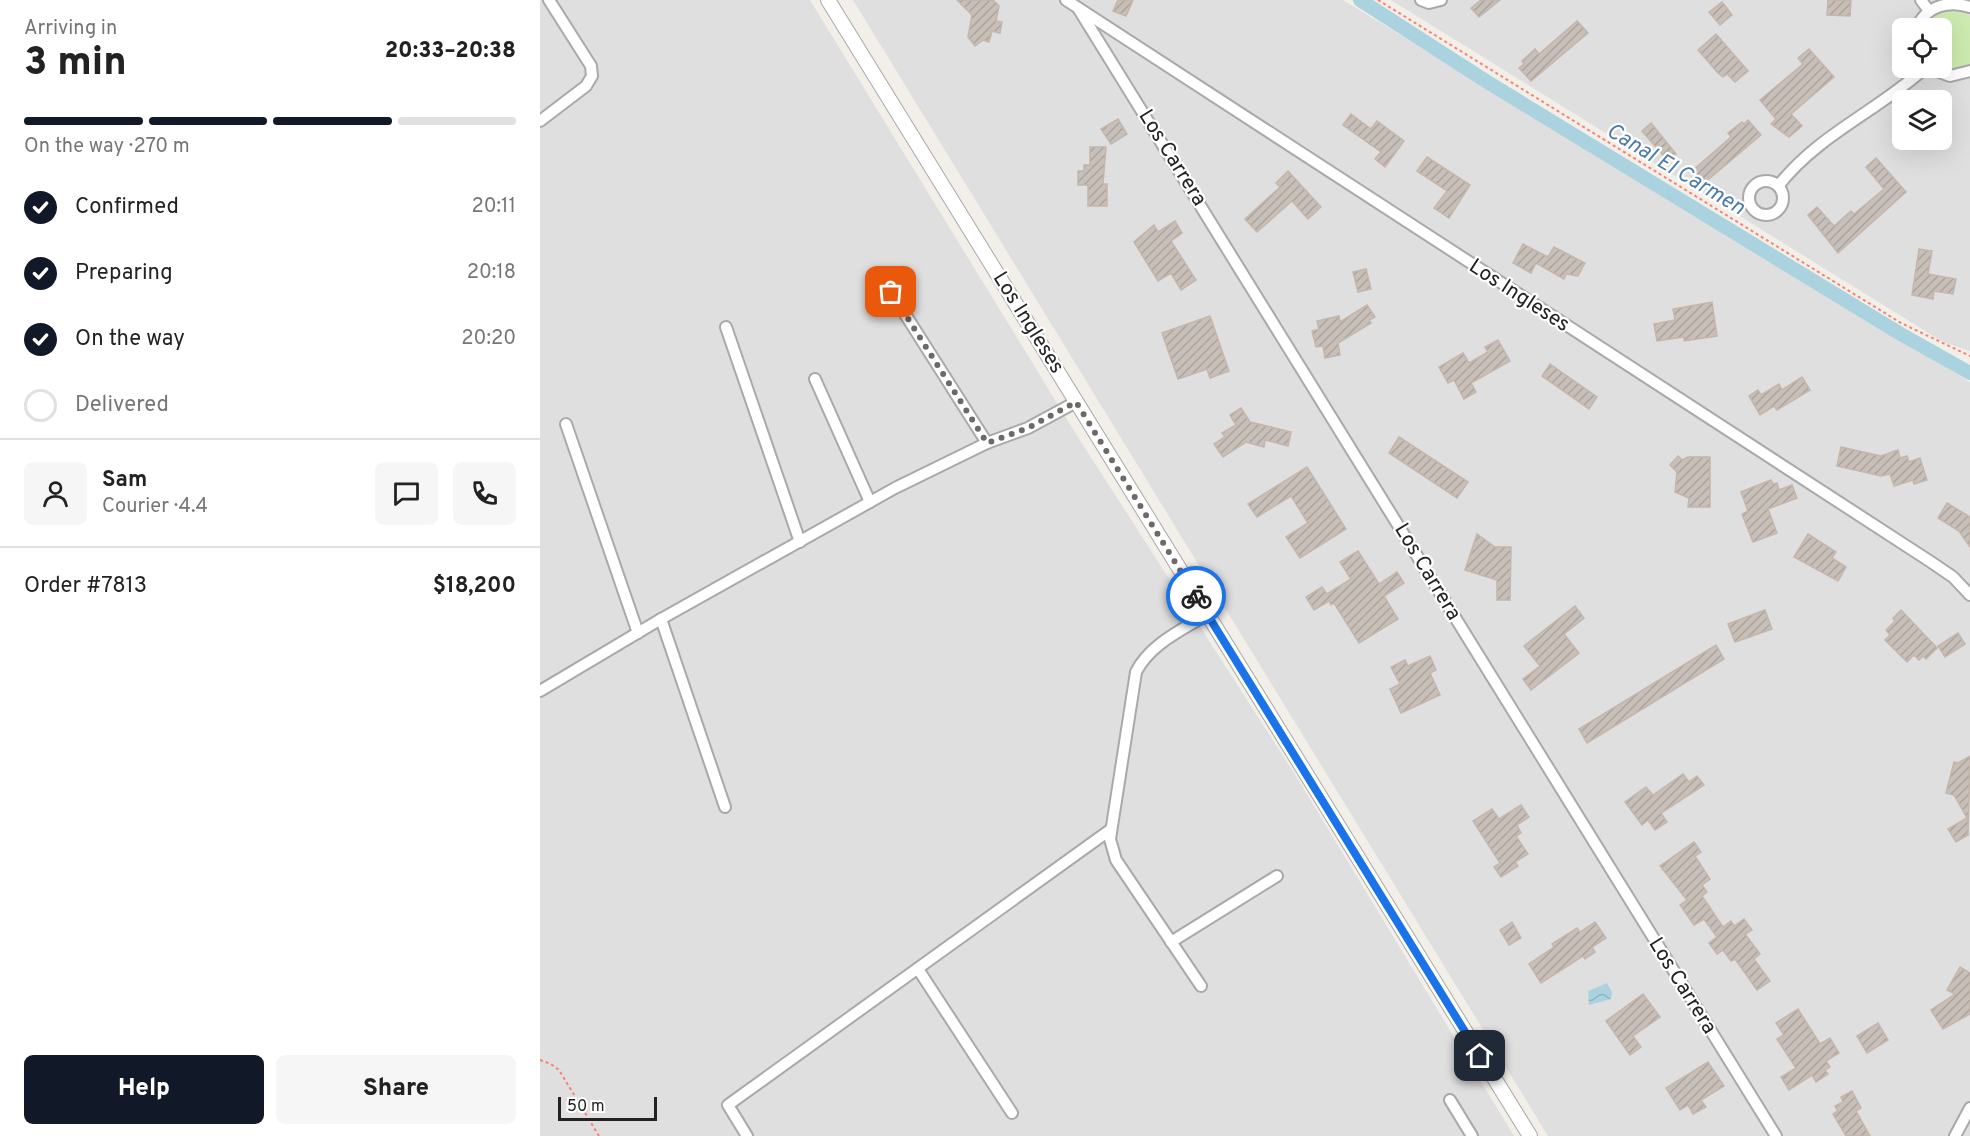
<!DOCTYPE html>
<meta charset="utf-8">
<style>
:root{--surface:#fff;--page:#f6f6f6;--text:#222;--muted:#767676;--line:#e0e0e0;--accent:#111827}
body{margin:0;font-family:Overpass,sans-serif;background:var(--page);color:var(--text);height:100vh;display:flex;flex-direction:column;font-size:22px;white-space:nowrap}
*{box-sizing:border-box;margin:0}
p{font-size:20px;color:var(--muted)}
.icon{flex:none;width:33px;height:33px;fill:none;stroke:currentColor;stroke-width:2;stroke-linecap:round;stroke-linejoin:round}
.map{position:relative;flex:1;overflow:hidden}
.panel{display:flex;flex-direction:column;background:var(--surface);width:540px}
.panel>*{flex:none}
.fabs{position:absolute;left:1352px;top:18px;display:grid;gap:12px}
.fabs a{display:grid;place-items:center;width:60px;height:60px;border-radius:9px;background:var(--surface);box-shadow:0 6px 24px #0002;font-size:30px}
.scale{position:absolute;left:18px;bottom:15px;width:99px;box-sizing:border-box;padding-left:6px;border:3px solid #222;border-top:0;font-size:16px;line-height:21px;white-space:nowrap;color:#222;-webkit-text-stroke:4px #fff;paint-order:stroke}
.pin{position:absolute;display:grid;place-items:center;width:51px;height:51px;color:#fff;margin:-26px;border-radius:12px;box-shadow:0 3px 9px #0006}
.courier{position:absolute;display:grid;place-items:center;width:60px;height:60px;margin:-30px;border:4px solid #1a73e8;border-radius:50%;background:#fff;color:#222;box-shadow:0 2px 8px #0007}
.overview em{font-style:normal;font-weight:800}
.overview div{display:flex;flex-direction:column-reverse}
.overview{display:flex;align-items:center;justify-content:space-between;height:102px;padding:0 24px}
h1{font-size:39px;font-weight:800;line-height:45px}
.bar{display:grid;grid-template-columns:repeat(4,1fr);gap:9px 6px;align-content:center;height:72px;padding:0 24px}
.bar i{height:8px;border-radius:4px;background:var(--line)}
.bar .selected{background:var(--accent)}
.bar p{grid-column:span 4}
.line{display:flex;align-items:center;gap:15px;padding:0 24px;border-top:2px solid var(--line)}
.line div{flex:1}
.round{display:grid;place-items:center;flex:none;width:63px;height:63px;border-radius:9px;background:var(--page)}
ol{padding:0 24px;list-style:none}
li{display:flex;align-items:center;gap:18px;height:66px}
li p{margin-inline-start:auto}
li .icon{padding:6px;border-radius:50%;background:var(--accent);color:#fff;stroke-width:4}
li:last-child{color:var(--muted)}
li i{width:33px;height:33px;border:3px solid var(--line);border-radius:50%}
.action{display:flex;gap:12px;margin-top:auto;padding:12px 24px}
.action a{flex:1;height:69px;border-radius:9px;background:var(--accent);color:#fff;font-size:24px;font-weight:800;line-height:69px;text-align:center}
.action a+a{background:var(--page);color:var(--text)}
main{display:flex;flex:1;min-height:0}
.map>svg:first-child{display:block}
</style>
<main>
<section class="panel">
<div class="overview"><div><h1>3 min</h1><p>Arriving in</p></div><em>20:33–20:38</em></div>
<div class="bar"><i class="selected"></i><i class="selected"></i><i class="selected"></i><i></i><p>On the way · 270 m</p></div>
<ol>
<li><svg class="icon" aria-label="check" viewBox="0 0 24 24"><path d="M5 12l5 5 9-10"/></svg>Confirmed<p>20:11</p></li>
<li><svg class="icon" aria-label="check" viewBox="0 0 24 24"><path d="M5 12l5 5 9-10"/></svg>Preparing<p>20:18</p></li>
<li><svg class="icon" aria-label="check" viewBox="0 0 24 24"><path d="M5 12l5 5 9-10"/></svg>On the way<p>20:20</p></li>
<li><i></i>Delivered</li>
</ol>
<div class="line" style="height:108px"><a class="round"><svg class="icon" aria-label="person" viewBox="0 0 24 24"><circle cx="12" cy="8" r="4"/><path d="M4 21q1-7 8-7t8 7"/></svg></a><div><b>Sam</b><p>Courier · 4.4</p></div><a class="round"><svg class="icon" aria-label="chat" viewBox="0 0 24 24"><path d="M4 5h16v11H9l-5 4z"/></svg></a><a class="round"><svg class="icon" aria-label="phone" viewBox="0 0 24 24"><path d="M5 4h4l2 5-3 2q2 4 5 5l2-3 5 2v4C11 20 4 13 5 4z"/></svg></a></div>
<div class="line" style="height:78px"><div>Order #7813</div><b>$18,200</b></div>
<div class="action"><a>Help</a><a>Share</a></div>
</section>
<div class="map">
<svg width="1430" height="1136" viewBox="0 0 1430 1136">
<defs>
<pattern id="water-waves" width="16" height="10" patternUnits="userSpaceOnUse" patternTransform="scale(1.5)"><rect width="16" height="10" fill="#aad3df"/><path d="M0 5q4-4 8 0t8 0" fill="none" stroke="#92b5bf"/></pattern>
<pattern id="building-hatch" width="6" height="6" patternUnits="userSpaceOnUse" patternTransform="scale(1.5)"><rect width="6" height="6" fill="#c7bfb8"/><path d="M-1 1l2-2M0 6l6-6M5 7l2-2" fill="none" stroke="#aba49e"/></pattern>
</defs>
<rect width="100%" height="100%" fill="#f2efe9"/>
<g fill="#e0dfdf" fill-rule="evenodd">
<polygon points="0,0 270,0 536,434 756,776 974,1136 0,1136"/>
<polygon points="313,0 803,0 1430,382 1430,1136 1008,1136"/>
<path d="M 851,0 L 1430,0 L 1430,351 L 1403,342 ZM 1362,28 L 1401,28 L 1401,68 L 1362,68 ZM 1362,100 L 1401,100 L 1401,140 L 1362,140 Z"/>
</g>
<polygon fill="#cdebb0" points="1409,10 1418,10 1430,16 1430,64 1421,69 1400,68 1401,28 1384,28 1391,18"/>
<polygon fill="url(#water-waves)" points="1067,983 1072,992 1071,999 1049,1005 1048,991"/>
<g fill="none" stroke-linecap="round" stroke-linejoin="round">
<polyline stroke="#aad3df" stroke-width="14" points="820,0 949,83 1359,333 1430,373"/>
</g>
<g fill="url(#building-hatch)" stroke="#c4b6ab" stroke-width="1.5">
<polygon points="417,0 453,0 459,6 456,21 462,22 460,33 452,31 449,42 443,40 435,46 428,37 432,15"/>
<polygon points="578,0 593,0 586,16 573,11"/>
<polygon points="941,0 960,0 939,17 931,8"/>
<polygon points="1288,0 1311,0 1310,16 1287,15"/>
<polygon points="1182,2 1192,15 1180,25 1169,12"/>
<polygon points="1037,21 1048,33 991,81 979,68 984,64 982,61 995,49 999,54"/>
<polygon points="1176,34 1208,71 1195,82 1187,74 1183,77 1178,73 1158,50"/>
<polygon points="1269,49 1294,77 1251,114 1262,126 1249,137 1231,124 1236,119 1220,100 1263,64 1258,58"/>
<polygon points="811,114 831,129 837,121 864,141 845,167 835,159 841,152 803,125"/>
<polygon points="578,119 587,134 571,144 561,129"/>
<polygon points="1208,120 1221,135 1163,184 1152,171 1191,137 1188,133 1202,122 1204,124"/>
<polygon points="1111,123 1136,154 1128,161 1102,131"/>
<polygon points="550,147 566,147 563,184 567,184 567,206 548,206 548,185 538,185 538,171 544,171 544,165 550,165"/>
<polygon points="887,157 930,185 909,218 894,208 907,191 877,171"/>
<polygon points="1336,158 1366,192 1298,253 1268,215 1277,207 1294,226 1311,211 1314,214 1344,189 1326,167"/>
<polygon points="748,171 781,207 768,219 752,201 717,232 705,219 740,187 736,183"/>
<polygon points="635,221 642,233 631,241 656,280 641,290 631,273 618,281 594,242 614,225 618,232"/>
<polygon points="983,244 1008,257 1014,247 1045,263 1038,276 1026,274 1024,279 996,263 991,273 973,263"/>
<polygon points="1379,249 1392,251 1388,274 1416,279 1413,294 1394,291 1393,299 1372,295"/>
<polygon points="826,269 831,289 818,292 813,272"/>
<polygon points="1172,302 1177,336 1144,341 1144,337 1117,341 1114,324 1135,320 1133,309"/>
<polygon points="827,305 835,317 829,320 831,323 798,343 800,355 785,358 783,346 776,347 772,331 779,329 777,321 799,316 800,322"/>
<polygon points="670,316 689,371 670,378 667,369 638,379 622,333"/>
<polygon points="958,340 970,361 931,383 936,392 924,399 914,380 908,383 899,367 923,353 929,363 948,352 945,347"/>
<polygon points="1010,364 1057,397 1049,409 1002,376"/>
<polygon points="1262,377 1270,390 1237,410 1234,406 1220,415 1209,396 1218,390 1221,395 1239,384 1242,390"/>
<polygon points="701,408 710,422 751,432 748,446 725,440 724,447 706,442 683,457 674,444 685,437 682,433 696,425 690,415"/>
<polygon points="859,437 928,482 917,498 849,453"/>
<polygon points="1301,447 1341,456 1358,450 1360,458 1367,456 1369,462 1380,458 1387,480 1374,484 1373,480 1354,486 1350,474 1341,476 1297,466"/>
<polygon points="1138,456 1142,460 1148,457 1170,457 1170,507 1148,507 1149,498 1135,492 1137,472 1130,465"/>
<polygon points="767,467 806,529 760,558 746,537 768,523 751,496 717,517 708,504"/>
<polygon points="1231,480 1233,484 1237,483 1239,490 1252,485 1257,498 1228,509 1237,533 1213,542 1202,514 1208,511 1201,492"/>
<polygon points="1407,503 1430,517 1430,547 1419,531 1398,518"/>
<polygon points="937,534 955,547 971,547 970,600 957,600 957,580 925,570"/>
<polygon points="1268,534 1296,552 1292,558 1306,567 1298,581 1254,557"/>
<polygon points="818,551 839,584 857,572 864,583 844,596 858,619 819,643 794,603 791,605 789,601 774,610 766,597 782,587 787,594 811,579 800,562"/>
<polygon points="1035,606 1044,618 1024,634 1039,653 991,690 983,679 1000,666 984,646"/>
<polygon points="1225,610 1232,629 1195,642 1188,624"/>
<polygon points="1361,610 1397,648 1386,659 1383,656 1379,660 1374,655 1367,662 1345,640 1350,635 1346,630 1355,621 1353,618"/>
<polygon points="1418,633 1425,644 1405,657 1398,646"/>
<polygon points="1176,645 1184,659 1047,743 1039,729"/>
<polygon points="890,656 896,670 890,673 900,695 861,713 850,689 860,684 851,667 865,660 868,666"/>
<polygon points="1430,756 1428,835 1416,842 1408,829 1427,818 1414,795 1406,793 1414,762 1418,763"/>
<polygon points="1143,774 1149,782 1157,776 1164,785 1121,813 1127,822 1115,830 1108,820 1102,825 1085,802 1106,787 1113,795"/>
<polygon points="981,805 989,817 977,825 981,833 976,836 988,854 975,862 978,866 961,877 954,867 960,863 933,821 952,809 959,819"/>
<polygon points="1154,842 1161,852 1155,856 1170,879 1162,885 1167,892 1162,896 1183,927 1191,921 1194,926 1204,919 1212,930 1205,934 1220,954 1214,959 1230,981 1217,990 1195,959 1191,961 1183,950 1177,954 1169,943 1177,937 1164,919 1154,925 1140,905 1147,900 1120,866"/>
<polygon points="972,922 981,938 969,945 960,930"/>
<polygon points="1055,922 1066,938 1052,947 1055,952 1045,959 1043,956 1001,983 989,964 1014,947 1012,944 1037,928 1040,932"/>
<polygon points="1420,967 1430,973 1430,1014 1403,1029 1391,1010 1415,994 1407,990"/>
<polygon points="1103,994 1120,1017 1093,1036 1101,1047 1090,1055 1066,1021"/>
<polygon points="1258,1009 1280,1044 1290,1038 1299,1053 1286,1061 1290,1067 1285,1070 1288,1074 1276,1082 1272,1075 1249,1090 1241,1077 1256,1068 1237,1039 1244,1035 1236,1023"/>
<polygon points="1338,1023 1348,1040 1327,1053 1317,1036"/>
<polygon points="1168,1062 1184,1086 1161,1100 1166,1107 1153,1114 1148,1105 1140,1110 1126,1088"/>
<polygon points="1312,1091 1321,1108 1316,1111 1330,1136 1306,1136 1293,1114 1298,1111 1295,1106 1303,1102 1301,1097"/>
</g>
<g fill="none" stroke-linecap="round" stroke-linejoin="round">
<g stroke="#a9a9a9" stroke-width="14">
<g id="minor">
<polyline points="526,0 1391,562 1413,577 1430,595"/>
<polyline points="881,0 889,3 901,0"/>
<polyline points="1381,0 1389,11"/>
<polyline points="538,8 1236,1136"/>
<path d="M 1377,28 C 1385,6 1409,0 1430,7"/>
<polyline points="1388,68 1410,76 1430,71"/>
<polyline points="0,121 46,86 52,76 51,66 9,0"/>
<circle cx="1226" cy="198" r="17"/>
<path d="M 1239,185 C 1278,135 1339,110 1385,68"/>
<polyline points="351,292 447,443"/>
<polyline points="186,327 260,542"/>
<polyline points="275,379 330,502"/>
<polyline points="26,424 98,633"/>
<polyline points="121,619 185,807"/>
<polyline points="0,691 121,619 355,488 447,443 488,428 536,402"/>
<polyline points="631,942 737,876"/>
<polyline points="378,969 472,1113"/>
<path d="M 661,986 L 576,860 L 570,839 L 596,672 C 610,644 642,630 668,614"/>
<polyline points="910,1100 932,1136"/>
<polyline points="207,1136 188,1105 570,830"/>
<polyline points="1415,1136 1430,1108"/>
</g>
</g>
<g stroke="#a9a9a9" stroke-width="16">
<polyline id="tertiary" points="288,0 990,1136"/>
</g>
<g stroke="#fa8072" stroke-width="2" stroke-dasharray="3 3" stroke-linecap="butt">
<polyline points="838,0 1361,323 1430,356"/>
<polyline points="0,1060 11,1064 19,1070 59,1136"/>
</g>
<use href="#minor" stroke="#fff" stroke-width="10"/>
<use href="#tertiary" stroke="#fff" stroke-width="14"/>
</g>
<g fill="none" stroke-linecap="round" stroke-linejoin="round">
<polyline stroke="#6b6a68" stroke-width="6" stroke-dasharray="0 10.8" points="351,292 447,443 488,428 536,402 656,596"/>
<polyline stroke="#1a73e8" stroke-width="8" points="656,596 940,1056"/>
</g>
<g text-anchor="middle" dominant-baseline="central" stroke-width="4.5" stroke-linejoin="round" paint-order="stroke">
<g font-size="21" fill="#222" stroke="#fff">
<text transform="translate(632 158) rotate(58)">Los Carrera</text>
<text transform="translate(979 296) rotate(33)">Los Ingleses</text>
<text transform="translate(488 323) rotate(58)">Los Ingleses</text>
<text transform="translate(887 572) rotate(59)">Los Carrera</text>
<text transform="translate(1142 986) rotate(58)">Los Carrera</text>
</g>
<g font-size="22" font-style="italic" fill="#4a7aab" stroke="#fff">
<text transform="translate(1135 170) rotate(31)">Canal El Carmen</text>
</g>
</g>
</svg>
<div class="fabs">
<a><svg class="icon" aria-label="locate" viewBox="0 0 24 24"><circle cx="12" cy="12" r="6"/><path d="M12 2v4M12 18v4M2 12h4M18 12h4"/></svg></a>
<a><svg class="icon" aria-label="layers" viewBox="0 0 24 24"><path d="M12 4l9 5-9 5-9-5zM3 14l9 5 9-5"/></svg></a>
</div>
<div class="scale">50 m</div>
<div class="pin" style="left:351px;top:292px;background:#ea580c"><svg class="icon" aria-label="bag" viewBox="0 0 24 24"><path d="M5 8h14l-1 12H6zM9 8a3 3 0 0 1 6 0"/></svg></div>
<div class="pin" style="left:940px;top:1056px;background:#1f2937"><svg class="icon" aria-label="home" viewBox="0 0 24 24"><path d="M3 11l9-7 9 7M6 9v11h12V9"/></svg></div>
<div class="courier" style="left:656px;top:596px"><svg class="icon" aria-label="bike" viewBox="0 0 24 24"><circle cx="6" cy="16" r="4"/><circle cx="18" cy="16" r="4"/><path d="M6 16l4-8h5l3 8M10 8l3 8H6M13 5h3"/></svg></div>
</div>
</main>
